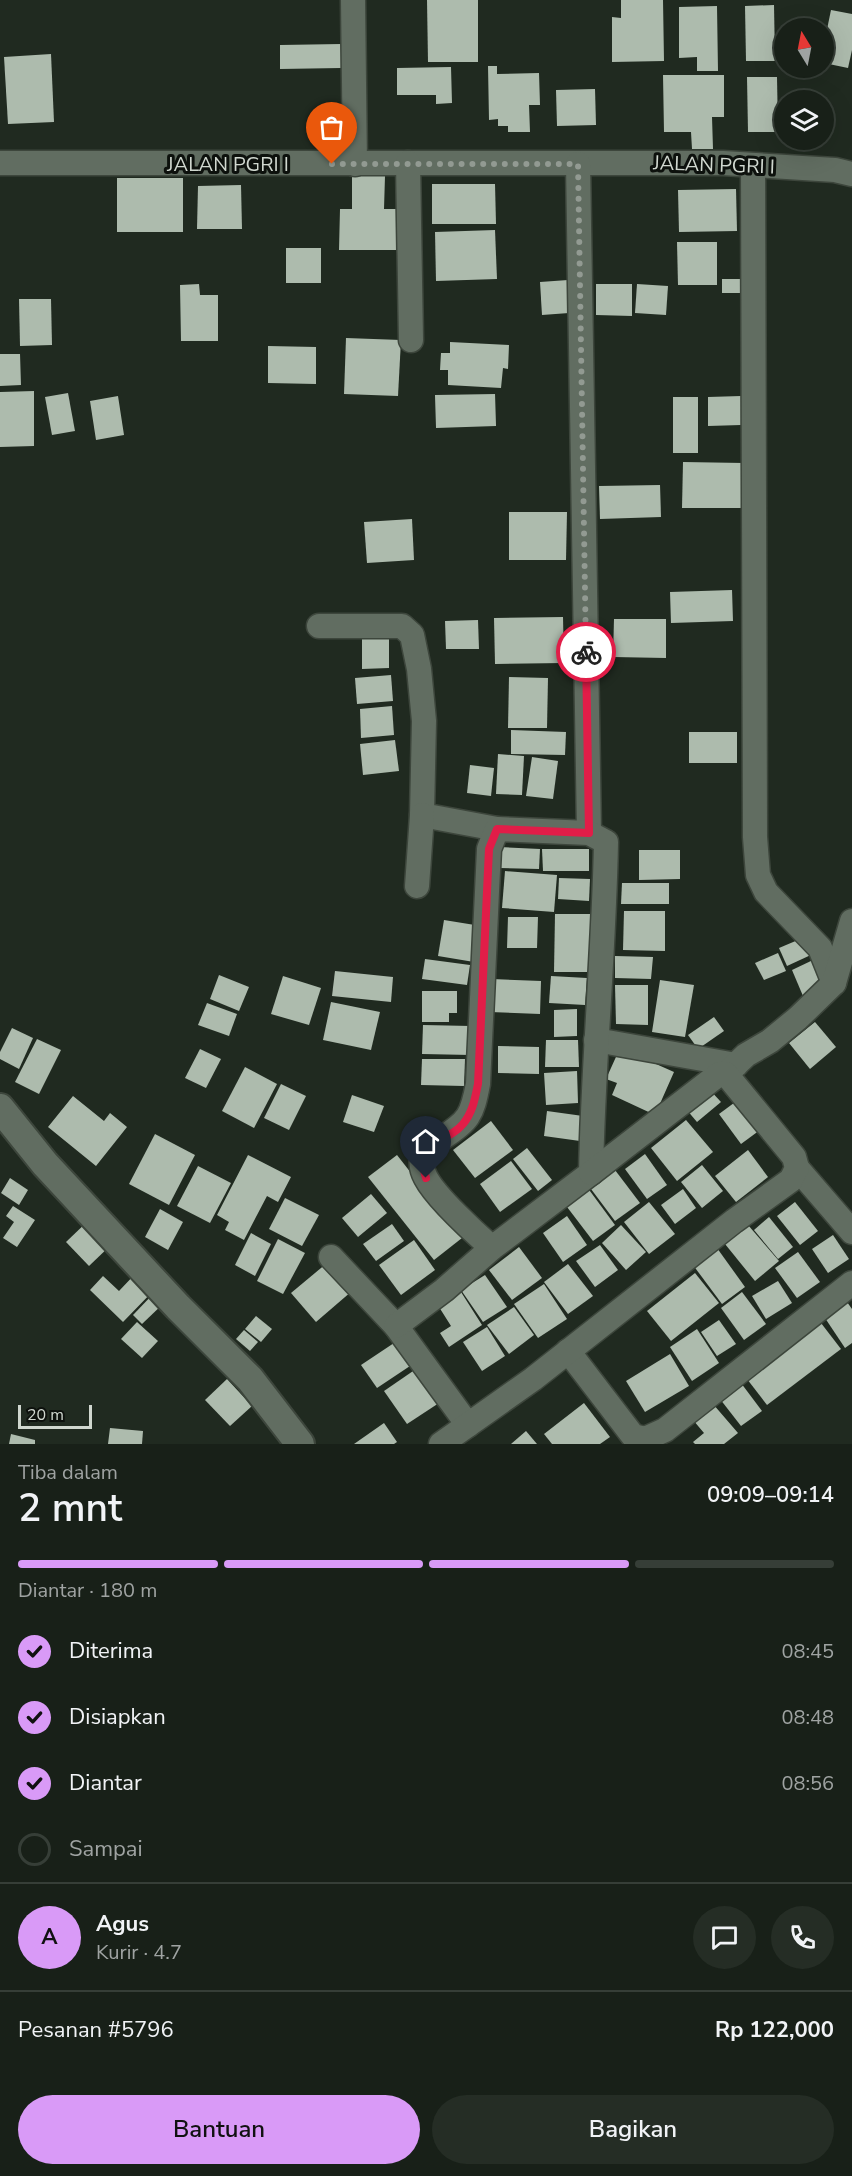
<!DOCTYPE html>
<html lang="id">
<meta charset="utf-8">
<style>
:root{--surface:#182018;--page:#252d25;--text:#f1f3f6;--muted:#9fa3a2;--line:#363e37;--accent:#d99af7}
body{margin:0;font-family:"Nunito Sans",sans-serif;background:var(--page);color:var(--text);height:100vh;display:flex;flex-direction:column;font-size:22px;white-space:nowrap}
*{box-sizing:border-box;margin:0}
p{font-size:20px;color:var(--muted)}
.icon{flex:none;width:33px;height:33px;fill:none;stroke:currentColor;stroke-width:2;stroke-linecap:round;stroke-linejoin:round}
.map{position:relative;height:1444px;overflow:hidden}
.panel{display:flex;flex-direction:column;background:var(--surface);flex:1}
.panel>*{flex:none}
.needle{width:39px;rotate:350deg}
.controls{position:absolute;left:774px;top:18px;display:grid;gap:12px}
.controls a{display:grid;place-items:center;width:60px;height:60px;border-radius:50%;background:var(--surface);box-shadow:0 6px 24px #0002,0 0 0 2px var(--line);font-size:30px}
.scale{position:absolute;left:18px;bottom:15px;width:74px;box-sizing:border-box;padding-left:6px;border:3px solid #d0d7cf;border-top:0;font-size:16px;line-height:21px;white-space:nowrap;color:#d0d7cf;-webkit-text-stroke:4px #0d110d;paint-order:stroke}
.pin{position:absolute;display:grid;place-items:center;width:51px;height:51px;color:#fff;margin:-62px -26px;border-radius:50% 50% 50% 0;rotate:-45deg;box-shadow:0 0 6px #0007}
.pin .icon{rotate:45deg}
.courier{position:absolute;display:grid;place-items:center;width:60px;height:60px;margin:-30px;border:4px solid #e11d48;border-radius:50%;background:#fff;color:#222;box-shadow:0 2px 8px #0007}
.overview em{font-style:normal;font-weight:600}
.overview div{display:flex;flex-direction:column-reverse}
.overview{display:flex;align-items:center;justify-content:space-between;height:102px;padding:0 18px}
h1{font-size:39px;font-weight:600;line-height:45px}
.bar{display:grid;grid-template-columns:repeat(4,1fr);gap:9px 6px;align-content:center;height:72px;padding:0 18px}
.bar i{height:8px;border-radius:4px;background:var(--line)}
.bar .selected{background:var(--accent)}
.bar p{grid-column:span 4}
.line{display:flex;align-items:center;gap:15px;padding:0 18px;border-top:2px solid var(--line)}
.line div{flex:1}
.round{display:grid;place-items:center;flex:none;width:63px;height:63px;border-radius:32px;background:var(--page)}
ol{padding:0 18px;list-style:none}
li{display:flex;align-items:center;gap:18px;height:66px}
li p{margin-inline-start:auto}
li .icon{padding:6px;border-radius:50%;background:var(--accent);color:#111;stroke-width:4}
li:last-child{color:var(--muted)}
li i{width:33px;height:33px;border:3px solid var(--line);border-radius:50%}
.primary-button{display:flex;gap:12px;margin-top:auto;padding:12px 18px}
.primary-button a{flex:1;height:69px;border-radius:36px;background:var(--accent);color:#111;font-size:24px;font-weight:600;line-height:69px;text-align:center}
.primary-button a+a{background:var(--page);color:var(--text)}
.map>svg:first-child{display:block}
</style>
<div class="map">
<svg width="852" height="1444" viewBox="0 0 852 1444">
<rect width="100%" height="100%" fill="#202a20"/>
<g fill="#adbbad">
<polygon points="427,0 478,0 478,62 428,62"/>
<polygon points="621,0 663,0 664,61 612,62 612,17 621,18"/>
<polygon points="774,5 775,61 746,61 745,6"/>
<polygon points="717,6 718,71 697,71 697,57 679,58 679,7"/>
<polygon points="831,10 852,14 852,50 848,68 824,63 824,44"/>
<polygon points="341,44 341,68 280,69 280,45"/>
<polygon points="51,54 54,122 8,124 4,57"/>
<polygon points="488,66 497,66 497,74 539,73 540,105 529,105 530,132 508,132 508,126 498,126 498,119 489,120"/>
<polygon points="451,67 452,103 436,104 436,95 397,95 397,68"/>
<polygon points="663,75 724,75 724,117 712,117 713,149 692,149 691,132 664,132"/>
<polygon points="747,77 777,77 778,132 748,132"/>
<polygon points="595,89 596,125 557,126 556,90"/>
<polygon points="352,176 385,176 384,209 402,209 402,250 339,250 340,209 352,209"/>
<rect x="117" y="178" width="66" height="54"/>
<polygon points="432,184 495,184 496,224 432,224"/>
<polygon points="241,185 242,229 197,229 198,186"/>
<polygon points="736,189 737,231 679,232 678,190"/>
<polygon points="495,230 497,279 436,281 435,232"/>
<polygon points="677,242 717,242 717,285 678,285"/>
<rect x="286" y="248" width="35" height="35"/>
<rect x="722" y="279" width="22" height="14"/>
<polygon points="568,280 569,313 542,315 540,282"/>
<polygon points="199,284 200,295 218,295 218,341 181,341 180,285"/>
<polygon points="596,284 632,284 632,316 596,315"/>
<polygon points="637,284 668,286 666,315 635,313"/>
<polygon points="19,299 51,299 52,345 20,346"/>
<polygon points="346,338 401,340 398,396 344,394"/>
<polygon points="450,342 509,345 508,369 503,368 501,388 448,385 448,370 440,370 441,353 450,353"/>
<polygon points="268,346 316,347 316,384 268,383"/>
<polygon points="0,354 20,354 21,385 0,386"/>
<polygon points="34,391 34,446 0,447 0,392"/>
<polygon points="68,393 75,431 52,435 45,397"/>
<polygon points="495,394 496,426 436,428 435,395"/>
<polygon points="118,396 124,435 96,440 90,401"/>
<polygon points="741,396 741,425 708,426 708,397"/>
<rect x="673" y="397" width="25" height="56"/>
<polygon points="683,462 744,463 744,508 682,508"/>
<polygon points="660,485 661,517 600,519 599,486"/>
<polygon points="509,512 567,512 566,560 509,560"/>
<polygon points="412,519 414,560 367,563 364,522"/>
<polygon points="732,590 733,621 671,623 670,592"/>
<polygon points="563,617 564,663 495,664 494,618"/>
<polygon points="614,619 666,619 666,658 613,657"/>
<polygon points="478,620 479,649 446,649 445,621"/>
<polygon points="362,633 389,633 389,668 362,669"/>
<polygon points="391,675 393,701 357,704 355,678"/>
<polygon points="509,677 548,678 547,728 508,728"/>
<polygon points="392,706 394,735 361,738 360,709"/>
<polygon points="511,730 566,732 565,755 511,754"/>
<rect x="689" y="732" width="48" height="31"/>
<polygon points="395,740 399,771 363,775 360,744"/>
<polygon points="498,754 524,756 522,795 496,794"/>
<polygon points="532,757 558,761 553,799 526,796"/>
<polygon points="470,765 494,768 491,796 467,793"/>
<polygon points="500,847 540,849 539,869 500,868"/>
<polygon points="542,849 589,849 589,871 543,871"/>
<polygon points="639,850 680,850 680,879 639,880"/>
<polygon points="505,871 557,875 554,912 502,908"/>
<polygon points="559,878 590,879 589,901 558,899"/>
<polygon points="622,883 669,883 669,904 621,904"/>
<polygon points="624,911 665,911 665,951 623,950"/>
<polygon points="555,914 591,914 591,972 554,972"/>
<polygon points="508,917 538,917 537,948 507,948"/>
<polygon points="444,920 481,926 474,962 438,956"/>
<polygon points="805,937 813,954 787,966 779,948"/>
<polygon points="778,953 786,971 764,980 755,963"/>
<polygon points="615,956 653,957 651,979 615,978"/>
<polygon points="425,959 470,965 467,985 422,979"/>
<polygon points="813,960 825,986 803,996 792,970"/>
<polygon points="335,971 393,977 391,1002 332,996"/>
<polygon points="219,975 249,987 239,1011 210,999"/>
<polygon points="283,976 321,988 309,1025 271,1014"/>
<polygon points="551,976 587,978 585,1005 549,1003"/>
<polygon points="492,979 541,981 540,1014 490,1012"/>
<polygon points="660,980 694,985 685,1037 652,1032"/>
<polygon points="615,985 648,985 648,1025 616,1024"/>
<polygon points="422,991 457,991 457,1013 449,1013 449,1022 422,1022"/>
<polygon points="331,1002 380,1012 371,1050 323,1040"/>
<polygon points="207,1003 237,1014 229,1036 198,1025"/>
<polygon points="577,1009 577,1036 554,1037 554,1010"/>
<polygon points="714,1017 724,1031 698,1049 688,1035"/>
<polygon points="815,1022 836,1047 810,1069 789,1043"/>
<polygon points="423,1025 471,1026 471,1055 422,1054"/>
<polygon points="12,1028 33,1038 19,1069 0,1059 0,1052"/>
<polygon points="37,1039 61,1050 39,1094 15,1082"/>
<polygon points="546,1040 578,1040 579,1067 545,1067"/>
<polygon points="498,1046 539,1047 539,1074 498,1073"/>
<polygon points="620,1048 674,1072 655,1115 612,1095 617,1083 606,1079"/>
<polygon points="200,1049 221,1059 206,1088 185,1078"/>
<polygon points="422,1059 465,1059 464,1086 421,1085"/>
<polygon points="245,1067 277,1084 254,1128 222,1111"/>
<polygon points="577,1071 578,1103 546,1105 544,1073"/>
<polygon points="281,1084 306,1096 289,1130 264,1118"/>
<polygon points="709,1089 721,1102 697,1122 686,1109"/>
<polygon points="352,1095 384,1106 374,1132 343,1122"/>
<polygon points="73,1096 104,1121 110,1113 127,1127 96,1166 48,1127"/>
<polygon points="738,1100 760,1130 741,1144 719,1114"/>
<polygon points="547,1111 583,1116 580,1141 544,1136"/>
<polygon points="686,1120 713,1152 677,1181 651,1148"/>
<polygon points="491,1121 513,1150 475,1178 453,1150"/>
<polygon points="155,1134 195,1155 169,1205 129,1184"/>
<polygon points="527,1148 552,1180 538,1191 513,1159"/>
<polygon points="748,1150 768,1177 736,1202 715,1176"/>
<polygon points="645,1154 667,1185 647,1199 625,1169"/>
<polygon points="248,1155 291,1177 278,1202 267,1196 244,1240 225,1230 229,1222 217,1215"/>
<polygon points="397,1155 462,1238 434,1260 368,1177"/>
<polygon points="511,1161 532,1189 500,1212 480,1184"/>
<polygon points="702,1165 723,1191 702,1208 681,1182"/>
<polygon points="198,1166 231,1183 210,1223 177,1206"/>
<polygon points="615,1170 640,1203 615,1221 591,1189"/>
<polygon points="10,1178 28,1190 19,1205 1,1193"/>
<polygon points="587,1187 615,1225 593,1241 564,1203"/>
<polygon points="683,1189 696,1208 675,1224 661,1205"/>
<polygon points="371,1194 387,1213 358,1237 342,1218"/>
<polygon points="285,1198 319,1215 302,1246 269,1229"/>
<polygon points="649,1202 675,1234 649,1254 624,1222"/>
<polygon points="795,1202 818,1231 800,1245 777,1216"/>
<polygon points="13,1206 35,1220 17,1247 3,1238 14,1222 6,1216"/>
<polygon points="160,1209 183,1222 168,1250 145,1237"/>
<polygon points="567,1216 587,1245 563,1262 543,1233"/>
<polygon points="769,1217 793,1247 778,1259 754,1230"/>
<polygon points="90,1219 113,1243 89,1266 66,1242"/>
<polygon points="392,1224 404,1241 376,1261 363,1244"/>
<polygon points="621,1225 646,1252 626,1270 602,1243"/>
<polygon points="748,1225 779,1261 755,1281 725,1244"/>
<polygon points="251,1233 271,1244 255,1276 235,1265"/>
<polygon points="833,1235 849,1259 828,1273 812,1249"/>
<polygon points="278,1239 305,1253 283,1294 257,1281"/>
<polygon points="414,1240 435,1270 401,1295 379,1265"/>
<polygon points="600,1245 618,1270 595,1287 576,1261"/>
<polygon points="519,1247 542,1278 512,1300 489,1270"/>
<polygon points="717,1248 745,1287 722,1304 693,1265"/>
<polygon points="798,1252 820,1282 797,1298 775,1268"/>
<polygon points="327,1263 352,1291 316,1322 291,1293"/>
<polygon points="568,1264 593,1296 568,1314 544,1282"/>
<polygon points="137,1272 155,1289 123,1322 90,1290 103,1276 119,1291"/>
<polygon points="695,1273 719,1303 671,1341 647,1311"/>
<polygon points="485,1275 507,1307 483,1322 461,1290"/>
<polygon points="778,1281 792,1303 766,1319 752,1296"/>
<polygon points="544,1284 567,1319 538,1338 514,1304"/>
<polygon points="155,1292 165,1302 142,1324 133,1315"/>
<polygon points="461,1292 482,1325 449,1347 440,1333 451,1326 439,1307"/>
<polygon points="742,1292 766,1324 744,1340 721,1308"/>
<polygon points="847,1302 852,1309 852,1343 845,1348 825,1318"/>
<polygon points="514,1307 534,1335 509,1354 487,1325"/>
<polygon points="256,1316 272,1329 261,1342 245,1329"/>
<polygon points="719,1320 736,1344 717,1356 701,1332"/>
<polygon points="137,1322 158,1341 142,1358 121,1339"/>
<polygon points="821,1323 841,1349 767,1405 747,1379"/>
<polygon points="487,1327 505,1356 482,1371 463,1342"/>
<polygon points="697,1329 719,1363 692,1381 670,1347"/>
<polygon points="244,1330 258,1342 250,1351 236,1339"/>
<polygon points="397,1341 413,1364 377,1388 361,1365"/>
<polygon points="670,1354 689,1386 645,1412 626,1381"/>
<polygon points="416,1369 439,1403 407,1424 384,1391"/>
<polygon points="227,1379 252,1406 230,1426 205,1400"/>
<polygon points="741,1383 762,1411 741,1426 720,1399"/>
<polygon points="584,1403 610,1437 600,1444 552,1444 544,1434"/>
<polygon points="713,1404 738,1433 724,1444 695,1444 693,1442 704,1433 693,1420"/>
<polygon points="384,1423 397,1442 394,1444 354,1444"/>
<polygon points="110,1428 143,1431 142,1444 108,1444"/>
<polygon points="526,1431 537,1444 511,1444"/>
<polygon points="11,1434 35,1440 35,1444 9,1444"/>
</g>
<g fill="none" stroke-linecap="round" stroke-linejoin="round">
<g stroke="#3d463c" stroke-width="27">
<g id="minor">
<polyline points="353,0 355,164"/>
<polyline points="0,163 723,163 835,170 852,174"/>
<polyline points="408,163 411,340"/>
<polyline points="578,164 589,833"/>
<polyline points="753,166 755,837 758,875 766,892 820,948 834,983"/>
<polyline points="319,626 402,626 412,635 419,669 424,721 422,815 497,829"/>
<polyline points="417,886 422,815"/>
<polyline points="596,1040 736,1065"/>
<polyline points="726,1074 746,1055 770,1041 798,1018 834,983 852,921"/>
<polyline points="797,1168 852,1232"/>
<polyline points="331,1257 396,1326 468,1425"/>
<path d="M 396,1326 L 444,1290 L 492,1248 L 591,1173 C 593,1063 604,953 606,842 L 589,833 L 497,829 L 489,849 L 478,1084 C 472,1115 469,1121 442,1138 C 438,1141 430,1144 426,1148 C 419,1156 421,1169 426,1178 C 436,1197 475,1233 492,1248"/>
<polyline points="568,1351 633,1436 645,1439 665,1430 852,1283"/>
<polyline points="441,1444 533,1379 734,1221 791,1180 797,1168 794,1157 726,1074 719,1074 591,1173"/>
</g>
</g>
<g stroke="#3d463c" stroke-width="32">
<polyline id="tertiary" points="0,1108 45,1164 178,1307 250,1379 300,1444"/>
</g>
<use href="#minor" stroke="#616d61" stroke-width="24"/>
<use href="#tertiary" stroke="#616d61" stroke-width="28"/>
</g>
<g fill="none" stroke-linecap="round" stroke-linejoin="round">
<polyline stroke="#929a92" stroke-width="6" stroke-dasharray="0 10.8" points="332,164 578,164 586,652"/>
<path stroke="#e11d48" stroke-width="8" d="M 426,1178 C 413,1134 444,1147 463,1124 C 473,1112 475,1098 478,1084 L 489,849 L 497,829 L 589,833 L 586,652"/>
</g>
<g text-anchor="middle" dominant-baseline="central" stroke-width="6" stroke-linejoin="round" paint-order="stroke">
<g font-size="20" fill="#d0d7cf" stroke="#0d110d">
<text x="228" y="164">JALAN PGRI I</text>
<text transform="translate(714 165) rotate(2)">JALAN PGRI I</text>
</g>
</g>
</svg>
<div class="controls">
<a><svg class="needle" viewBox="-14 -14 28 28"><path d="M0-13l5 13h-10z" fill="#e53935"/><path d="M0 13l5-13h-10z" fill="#9fa3a2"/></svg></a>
<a><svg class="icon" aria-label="layers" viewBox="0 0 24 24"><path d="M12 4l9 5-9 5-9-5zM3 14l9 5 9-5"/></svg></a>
</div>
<div class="scale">20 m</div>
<div class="pin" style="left:332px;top:164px;background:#ea580c"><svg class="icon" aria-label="bag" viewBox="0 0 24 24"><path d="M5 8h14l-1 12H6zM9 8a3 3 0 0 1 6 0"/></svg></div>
<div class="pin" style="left:426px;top:1178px;background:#1f2937"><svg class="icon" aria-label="home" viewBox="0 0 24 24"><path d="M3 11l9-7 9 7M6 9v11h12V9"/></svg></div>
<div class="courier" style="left:586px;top:652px"><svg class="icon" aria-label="bike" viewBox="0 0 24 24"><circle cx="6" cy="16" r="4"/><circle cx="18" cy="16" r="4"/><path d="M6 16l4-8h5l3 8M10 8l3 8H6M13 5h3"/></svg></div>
</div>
<section class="panel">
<div class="overview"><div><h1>2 mnt</h1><p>Tiba dalam</p></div><em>09:09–09:14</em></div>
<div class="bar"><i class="selected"></i><i class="selected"></i><i class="selected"></i><i></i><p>Diantar · 180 m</p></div>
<ol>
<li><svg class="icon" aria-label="check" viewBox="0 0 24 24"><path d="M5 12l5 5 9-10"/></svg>Diterima<p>08:45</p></li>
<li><svg class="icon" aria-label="check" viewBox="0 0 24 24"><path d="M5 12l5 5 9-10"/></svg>Disiapkan<p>08:48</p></li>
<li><svg class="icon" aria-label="check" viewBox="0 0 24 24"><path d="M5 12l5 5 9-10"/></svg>Diantar<p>08:56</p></li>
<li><i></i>Sampai</li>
</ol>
<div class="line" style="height:108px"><b class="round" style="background:var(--accent);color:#111">A</b><div><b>Agus</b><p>Kurir · 4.7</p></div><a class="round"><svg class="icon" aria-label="chat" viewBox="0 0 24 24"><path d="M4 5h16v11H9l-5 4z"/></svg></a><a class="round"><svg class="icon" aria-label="phone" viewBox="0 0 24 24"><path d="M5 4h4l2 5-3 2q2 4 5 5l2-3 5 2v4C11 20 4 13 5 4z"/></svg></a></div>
<div class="line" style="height:78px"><div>Pesanan #5796</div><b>Rp 122,000</b></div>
<div class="primary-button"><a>Bantuan</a><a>Bagikan</a></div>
</section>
